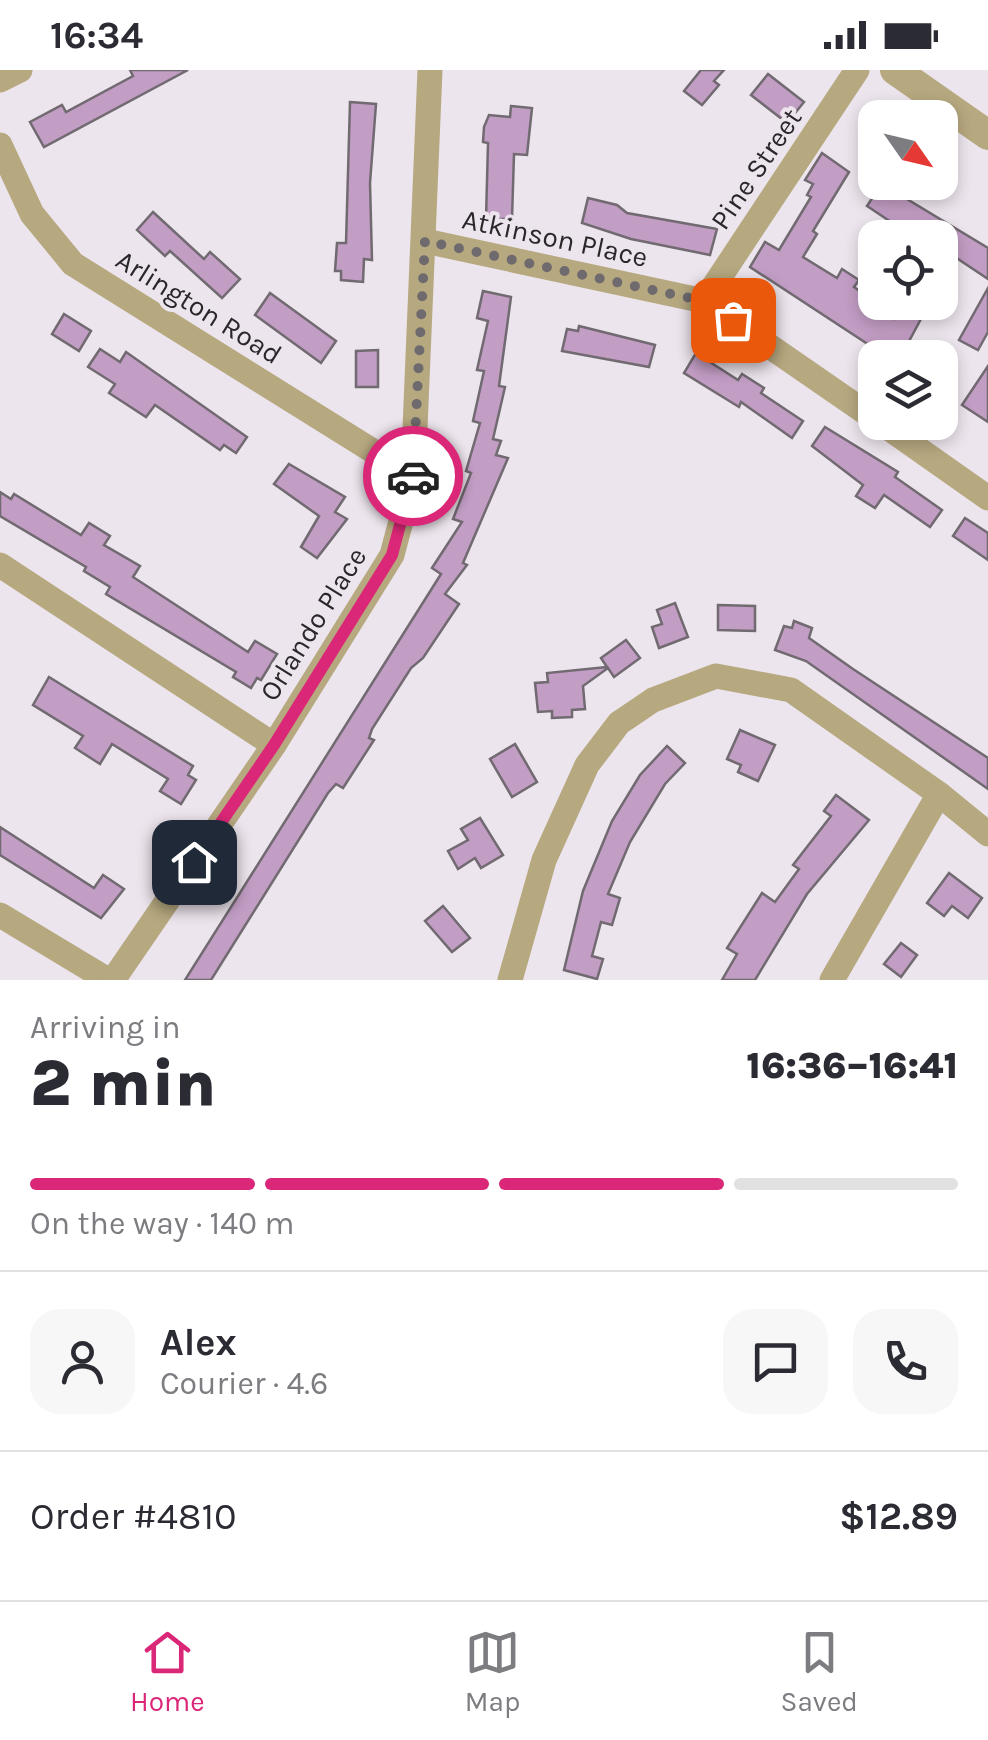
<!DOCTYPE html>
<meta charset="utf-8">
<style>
:root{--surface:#fff;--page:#f7f7f7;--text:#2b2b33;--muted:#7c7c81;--line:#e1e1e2;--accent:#db2777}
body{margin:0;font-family:Karla,sans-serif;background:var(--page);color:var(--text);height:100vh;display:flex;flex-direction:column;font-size:38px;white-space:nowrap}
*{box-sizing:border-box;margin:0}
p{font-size:32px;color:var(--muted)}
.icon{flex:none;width:55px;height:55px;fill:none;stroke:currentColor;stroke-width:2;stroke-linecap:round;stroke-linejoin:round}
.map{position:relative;height:910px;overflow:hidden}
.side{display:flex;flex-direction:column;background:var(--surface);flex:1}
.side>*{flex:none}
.needle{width:65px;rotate:124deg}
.fabs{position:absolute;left:858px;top:30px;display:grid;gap:20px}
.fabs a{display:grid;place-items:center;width:100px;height:100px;border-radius:20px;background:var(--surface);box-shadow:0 5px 15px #0003;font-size:50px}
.pin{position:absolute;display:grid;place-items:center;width:85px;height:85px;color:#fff;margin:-42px;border-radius:20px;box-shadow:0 5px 15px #0006}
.courier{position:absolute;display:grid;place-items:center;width:100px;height:100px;margin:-50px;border:8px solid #db2777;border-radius:50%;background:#fff;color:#222;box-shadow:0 2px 12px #0007}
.overview em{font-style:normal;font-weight:800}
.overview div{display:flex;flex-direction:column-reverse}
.overview{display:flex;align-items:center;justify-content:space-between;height:170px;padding:0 30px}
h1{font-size:65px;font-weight:800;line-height:75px}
.bar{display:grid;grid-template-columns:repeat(4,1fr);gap:15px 10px;align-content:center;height:120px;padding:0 30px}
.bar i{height:12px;border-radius:8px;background:var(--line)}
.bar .selected{background:var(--accent)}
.bar p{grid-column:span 4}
.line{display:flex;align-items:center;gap:25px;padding:0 30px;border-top:2px solid var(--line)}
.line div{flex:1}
.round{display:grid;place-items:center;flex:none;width:105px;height:105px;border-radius:30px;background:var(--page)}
.status{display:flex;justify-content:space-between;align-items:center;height:70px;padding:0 50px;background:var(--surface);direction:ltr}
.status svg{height:28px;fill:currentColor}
.dock{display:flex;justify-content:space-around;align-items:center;height:140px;border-top:2px solid var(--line);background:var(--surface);font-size:28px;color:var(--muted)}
.dock a{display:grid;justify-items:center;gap:5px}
.dock .selected{color:var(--accent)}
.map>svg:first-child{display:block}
</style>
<div class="status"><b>16:34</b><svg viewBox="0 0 49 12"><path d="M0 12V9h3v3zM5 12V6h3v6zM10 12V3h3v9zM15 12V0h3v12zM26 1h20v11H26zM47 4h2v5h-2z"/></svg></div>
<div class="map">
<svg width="988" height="910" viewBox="0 0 988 910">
<rect width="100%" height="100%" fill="#ede5ed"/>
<g fill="#c29dc4" stroke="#716a71" stroke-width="2.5">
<polygon points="130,0 188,0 44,77 30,52 62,35 66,42 133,6"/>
<polygon points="701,0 724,0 714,11 719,15 702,35 684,21"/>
<polygon points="768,4 804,32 787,53 751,25"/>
<polygon points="350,32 376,34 370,113 372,190 364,189 363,212 341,210 341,201 335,201 337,173 346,173"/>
<polygon points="511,36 532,38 527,85 514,84 512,149 486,149 488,73 483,72 484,57 489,45 510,47"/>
<polygon points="822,83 849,102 813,161 817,164 803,187 837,208 842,199 859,210 854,217 864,224 861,229 894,249 904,232 930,232 900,288 889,288 750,197 765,172 779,180 811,127 807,125 813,114 805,110"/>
<polygon points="882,114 988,178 988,209 940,177 940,168 925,168 910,157 906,162 867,136"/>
<polygon points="588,128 617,135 627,143 717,159 710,185 631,169 582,153"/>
<polygon points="153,142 204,189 210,182 240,209 222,228 170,181 165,186 137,160"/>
<polygon points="988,218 988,262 978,280 959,270"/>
<polygon points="483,221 511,227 499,316 505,317 493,369 501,371 496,385 508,388 463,493 467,495 445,524 459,534 423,588 411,598 372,659 369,668 374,670 343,718 336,714 328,723 211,910 185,910 441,504 432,498 462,452 453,449 471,403 466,401 480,353 473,351 484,301 477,300 488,251 477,248"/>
<polygon points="270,223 336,271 321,293 255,245"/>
<polygon points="64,244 91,261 79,281 52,264"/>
<polygon points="579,256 655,275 649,297 562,281 567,259 578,261"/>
<polygon points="100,279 120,292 126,282 247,367 236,383 224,375 220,380 155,335 146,347 109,323 115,314 88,297"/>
<polygon points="378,280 378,317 356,317 356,281"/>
<polygon points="696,283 738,310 742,304 764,318 761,323 803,351 792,368 741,332 739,337 684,303"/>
<polygon points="988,296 988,352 962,335"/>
<polygon points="825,357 898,402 895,407 942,440 930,457 884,425 875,438 856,426 863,415 812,376"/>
<polygon points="289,394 345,427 335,442 347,449 317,488 301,477 319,446 274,414"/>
<polygon points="0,422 11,429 14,424 81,465 89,453 110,466 104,475 140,496 133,507 248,582 255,571 277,584 261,610 257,608 251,618 233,607 236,602 106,524 110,517 84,501 86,497 0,446"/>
<polygon points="965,448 988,463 988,490 953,466"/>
<polygon points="675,533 688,567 659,578 652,557 662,554 657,540"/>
<polygon points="718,535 755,536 755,561 718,560"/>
<polygon points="794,551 812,558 809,568 853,599 988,688 988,719 806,591 775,580 784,556 792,558"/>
<polygon points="626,570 640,588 614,607 608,598 583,616 585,639 572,640 572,647 552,648 552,641 538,642 535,613 548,612 547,603 607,597 601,588"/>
<polygon points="49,607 193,696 188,705 196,710 181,734 160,721 168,709 112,674 100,694 75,678 83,666 33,635"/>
<polygon points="740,660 775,675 758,711 738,702 741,695 727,689"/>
<polygon points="515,674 537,712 512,727 490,689"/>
<polygon points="667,676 685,693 665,714 630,772 608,824 620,828 612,855 601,852 592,886 603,889 597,909 564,900 583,821 612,751 640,705"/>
<polygon points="836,725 869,750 807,824 755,910 722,910 737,884 727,878 762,823 775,832 799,799 793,795 831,746 824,741"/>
<polygon points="480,748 503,785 481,798 475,788 458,799 448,781 468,770 461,759"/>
<polygon points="0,757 94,818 103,805 124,819 101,848 0,785"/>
<polygon points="949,803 982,828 968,848 952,836 944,846 927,833"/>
<polygon points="443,836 470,868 452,882 425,851"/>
<polygon points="901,873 917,885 901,907 884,894"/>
</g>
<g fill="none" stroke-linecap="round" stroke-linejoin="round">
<g stroke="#b6a87f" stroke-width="25">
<polyline points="0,10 20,0"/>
<polyline points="0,75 32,144 73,194 413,406"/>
<polyline points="425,171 704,231 875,349"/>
<polyline points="704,231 857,0"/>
<polyline points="880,352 988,428"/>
<polyline points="0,495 274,675"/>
<polyline points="0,845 108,910"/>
<polyline points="113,910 274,675 392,485 413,406 430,0"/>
<polyline points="510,910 544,790 587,695 619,653 653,630 716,606 791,620 939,724 988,764"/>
<polyline points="832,910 939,724"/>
</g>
<polyline stroke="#b6a87f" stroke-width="30" points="895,0 988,65"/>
</g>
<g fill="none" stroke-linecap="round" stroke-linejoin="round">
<polyline stroke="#6e6a6e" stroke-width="10" stroke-dasharray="0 18" points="413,406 425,171 704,231 733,250"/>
<polyline stroke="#db2777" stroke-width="12" points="194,792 274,675 392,485 413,406"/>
</g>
<g text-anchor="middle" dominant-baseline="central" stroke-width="8" stroke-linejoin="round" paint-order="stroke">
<g font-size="28" fill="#2a272a" stroke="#ede5ed">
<text transform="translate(756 99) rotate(-56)">Pine Street</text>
<text transform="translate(555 168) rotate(12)">Atkinson Place</text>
<text transform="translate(199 237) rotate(32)">Arlington Road</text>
<text transform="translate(313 554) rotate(-58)">Orlando Place</text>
</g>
</g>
</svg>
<div class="fabs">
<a><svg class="needle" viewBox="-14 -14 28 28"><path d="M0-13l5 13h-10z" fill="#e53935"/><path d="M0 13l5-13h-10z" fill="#7c7c81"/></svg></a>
<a><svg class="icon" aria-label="locate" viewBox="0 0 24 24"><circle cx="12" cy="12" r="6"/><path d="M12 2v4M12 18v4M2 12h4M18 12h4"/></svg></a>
<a><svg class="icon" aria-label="layers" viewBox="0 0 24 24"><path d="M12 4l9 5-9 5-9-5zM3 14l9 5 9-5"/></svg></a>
</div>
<div class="pin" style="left:733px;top:250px;background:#ea580c"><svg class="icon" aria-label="bag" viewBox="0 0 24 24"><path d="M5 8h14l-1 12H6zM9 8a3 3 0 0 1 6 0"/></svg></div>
<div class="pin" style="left:194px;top:792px;background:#1f2937"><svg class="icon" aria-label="home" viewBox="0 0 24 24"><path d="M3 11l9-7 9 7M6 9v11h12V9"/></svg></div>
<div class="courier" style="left:413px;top:406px"><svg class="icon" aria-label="car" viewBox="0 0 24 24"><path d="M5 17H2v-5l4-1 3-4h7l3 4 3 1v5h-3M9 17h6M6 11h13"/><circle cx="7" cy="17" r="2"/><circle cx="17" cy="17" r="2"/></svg></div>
</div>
<section class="side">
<div class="overview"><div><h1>2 min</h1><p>Arriving in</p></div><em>16:36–16:41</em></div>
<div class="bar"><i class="selected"></i><i class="selected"></i><i class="selected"></i><i></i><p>On the way · 140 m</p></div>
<div class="line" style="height:180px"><a class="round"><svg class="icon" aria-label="person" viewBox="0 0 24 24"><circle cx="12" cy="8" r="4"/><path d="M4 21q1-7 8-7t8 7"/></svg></a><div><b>Alex</b><p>Courier · 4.6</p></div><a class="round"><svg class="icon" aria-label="chat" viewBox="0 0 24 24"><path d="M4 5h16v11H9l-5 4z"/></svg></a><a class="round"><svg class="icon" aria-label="phone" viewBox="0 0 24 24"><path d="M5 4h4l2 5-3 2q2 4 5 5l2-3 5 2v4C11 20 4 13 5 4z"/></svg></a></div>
<div class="line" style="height:130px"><div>Order #4810</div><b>$12.89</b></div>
</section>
<nav class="dock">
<a class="selected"><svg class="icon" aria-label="home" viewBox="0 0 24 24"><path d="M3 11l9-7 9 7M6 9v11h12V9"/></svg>Home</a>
<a><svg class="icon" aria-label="map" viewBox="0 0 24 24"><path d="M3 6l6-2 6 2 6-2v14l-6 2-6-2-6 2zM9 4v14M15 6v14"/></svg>Map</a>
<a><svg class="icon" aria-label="saved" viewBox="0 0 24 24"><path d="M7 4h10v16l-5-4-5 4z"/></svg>Saved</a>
</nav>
